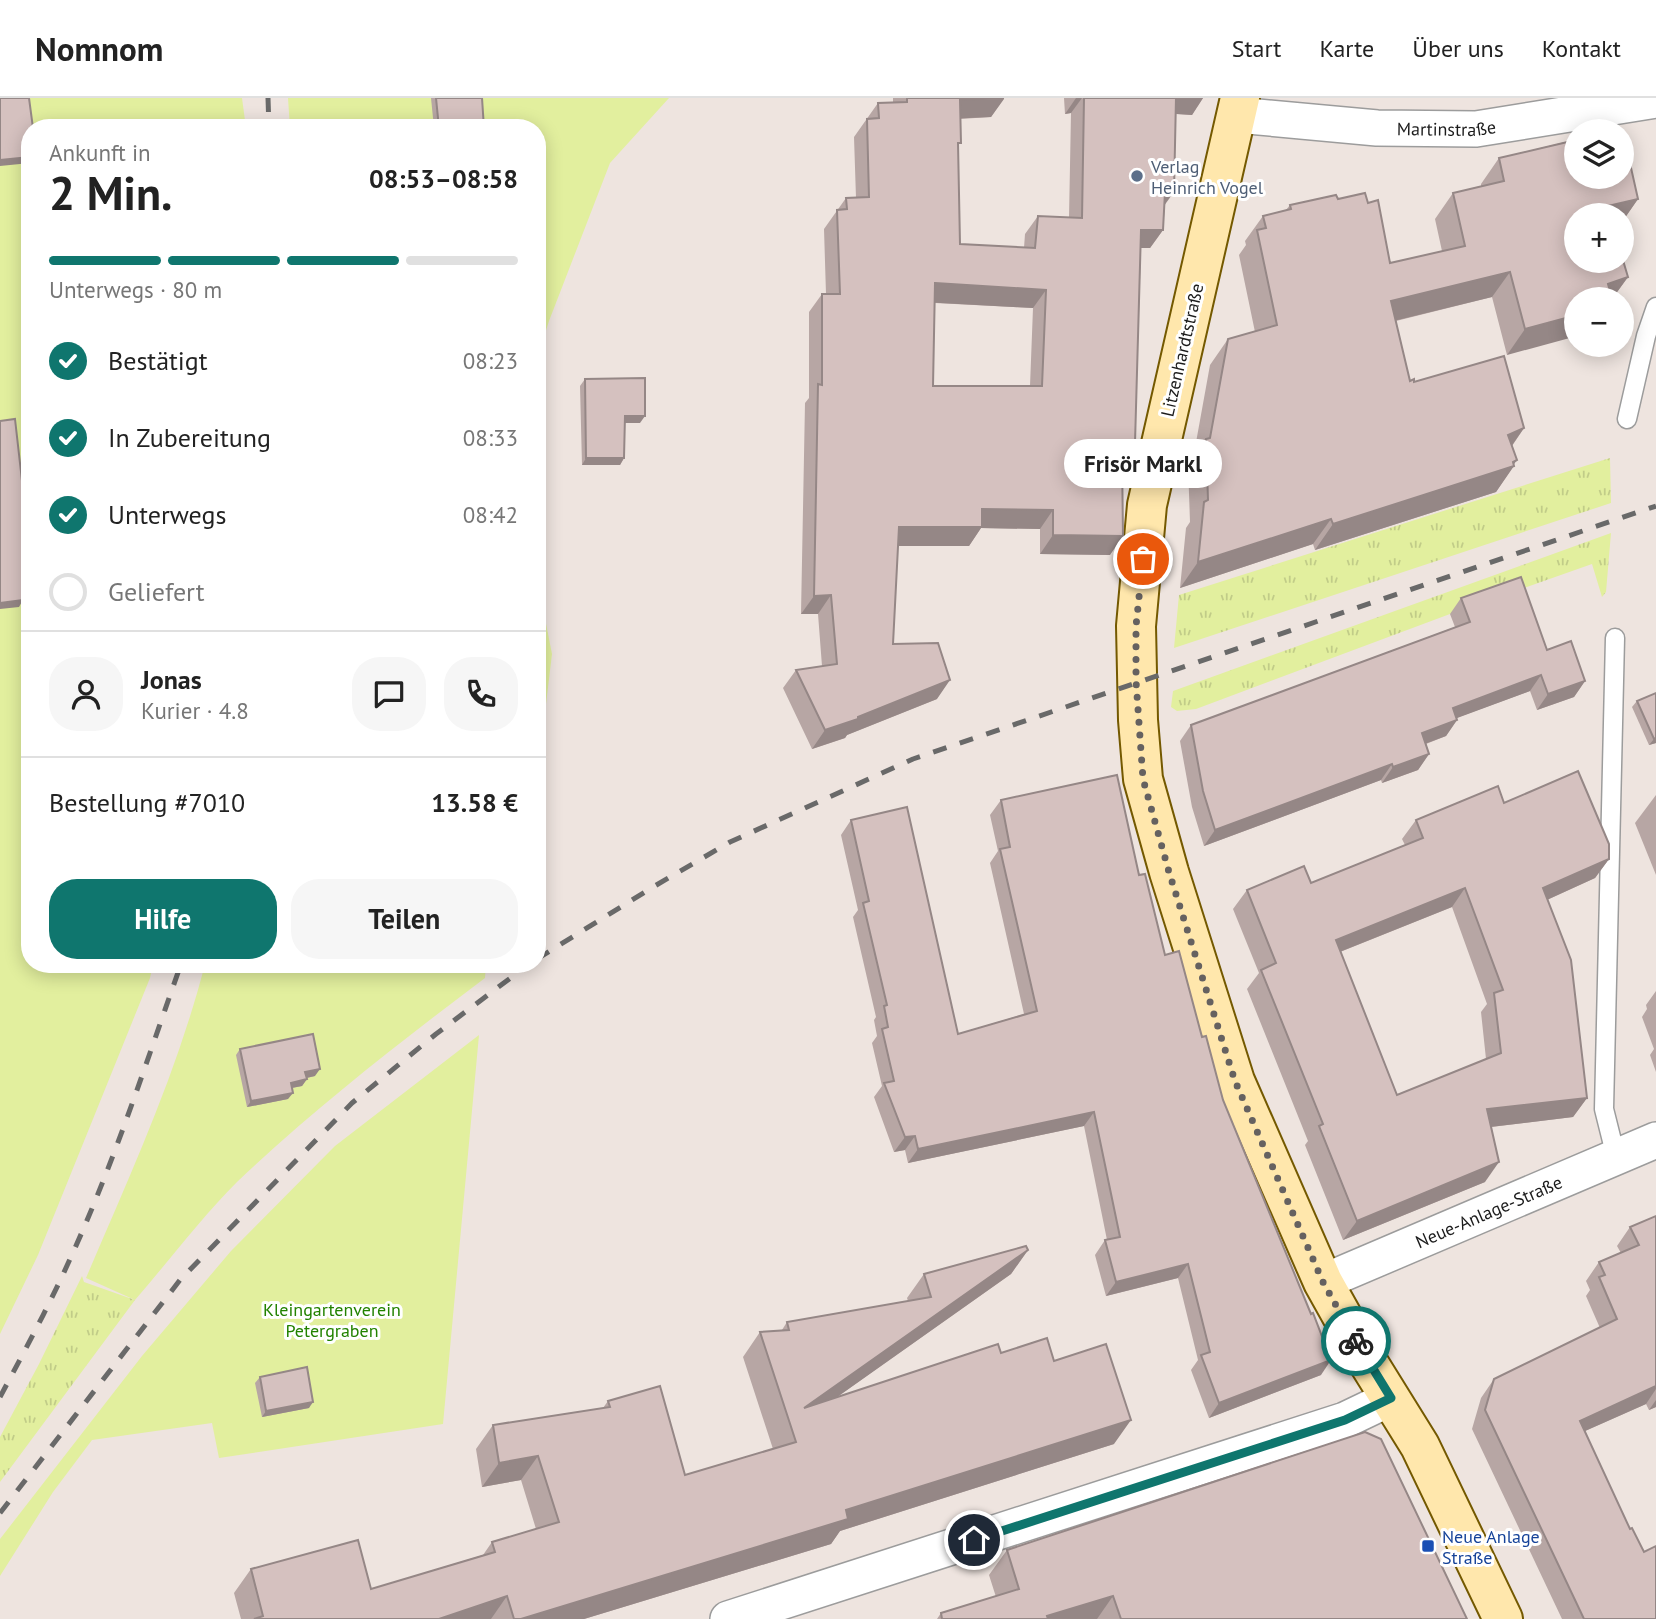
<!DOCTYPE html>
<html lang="de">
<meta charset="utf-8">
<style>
:root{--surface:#fff;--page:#f6f6f6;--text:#222;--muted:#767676;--line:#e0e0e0;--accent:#0f766e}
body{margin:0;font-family:"PT Sans",sans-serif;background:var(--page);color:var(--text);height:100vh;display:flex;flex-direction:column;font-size:26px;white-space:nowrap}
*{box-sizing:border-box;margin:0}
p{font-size:23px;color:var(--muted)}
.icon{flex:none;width:38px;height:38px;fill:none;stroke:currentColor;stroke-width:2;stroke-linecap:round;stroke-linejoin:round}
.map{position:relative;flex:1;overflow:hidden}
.sheet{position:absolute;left:21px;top:21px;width:525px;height:854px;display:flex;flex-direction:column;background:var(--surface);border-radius:28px;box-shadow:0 4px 18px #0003}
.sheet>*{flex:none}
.fabs{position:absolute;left:1564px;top:21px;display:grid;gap:14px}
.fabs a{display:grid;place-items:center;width:70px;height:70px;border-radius:50%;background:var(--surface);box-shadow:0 4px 18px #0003;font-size:35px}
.pin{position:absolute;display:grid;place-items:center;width:60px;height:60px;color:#fff;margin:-30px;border:4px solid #fff;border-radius:50%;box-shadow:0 2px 7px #0007}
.courier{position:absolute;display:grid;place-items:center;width:70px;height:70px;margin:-35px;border:5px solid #0f766e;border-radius:50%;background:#fff;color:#222;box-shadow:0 2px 9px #0007}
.bubble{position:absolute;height:49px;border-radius:24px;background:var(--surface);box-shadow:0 4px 18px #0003;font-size:23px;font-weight:700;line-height:49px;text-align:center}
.head em{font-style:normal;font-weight:700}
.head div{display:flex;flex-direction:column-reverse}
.head{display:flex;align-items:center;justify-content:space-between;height:119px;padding:0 28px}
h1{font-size:46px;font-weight:700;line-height:52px}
.bar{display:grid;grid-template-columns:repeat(4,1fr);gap:10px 7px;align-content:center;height:84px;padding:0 28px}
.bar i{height:9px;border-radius:5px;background:var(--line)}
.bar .selected{background:var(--accent)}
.bar p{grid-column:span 4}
.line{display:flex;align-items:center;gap:18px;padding:0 28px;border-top:2px solid var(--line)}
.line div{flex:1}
.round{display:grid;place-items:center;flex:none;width:74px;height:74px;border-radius:28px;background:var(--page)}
ol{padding:0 28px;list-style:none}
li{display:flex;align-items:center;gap:21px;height:77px}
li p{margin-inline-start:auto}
li .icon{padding:7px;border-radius:50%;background:var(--accent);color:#fff;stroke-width:4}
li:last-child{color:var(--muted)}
li i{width:38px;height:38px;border:4px solid var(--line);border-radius:50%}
.button{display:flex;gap:14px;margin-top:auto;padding:14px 28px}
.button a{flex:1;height:80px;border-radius:28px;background:var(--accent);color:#fff;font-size:28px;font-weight:700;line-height:80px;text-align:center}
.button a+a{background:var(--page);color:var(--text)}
header{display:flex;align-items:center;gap:42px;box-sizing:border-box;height:98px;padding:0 35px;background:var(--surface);border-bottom:2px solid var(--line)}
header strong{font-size:33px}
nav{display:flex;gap:38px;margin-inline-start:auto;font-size:24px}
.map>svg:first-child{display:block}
</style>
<header>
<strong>Nomnom</strong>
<nav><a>Start</a><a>Karte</a><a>Über uns</a><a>Kontakt</a></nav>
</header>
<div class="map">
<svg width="1656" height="1521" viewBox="0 0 1656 1521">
<defs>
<pattern id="grass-tufts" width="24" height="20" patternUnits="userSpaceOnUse" patternTransform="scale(1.75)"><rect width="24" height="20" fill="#e2ef9e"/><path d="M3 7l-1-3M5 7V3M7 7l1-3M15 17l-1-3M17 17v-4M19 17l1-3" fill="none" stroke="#c1cc88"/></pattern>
</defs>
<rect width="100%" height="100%" fill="#eee4df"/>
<g fill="url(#grass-tufts)">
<polygon points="1610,360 1611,405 1174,550 1179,497"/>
<polygon points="1611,435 1606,494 1602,499 1592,466 1450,516 1196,611 1177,613 1171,609 1173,593"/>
<polygon points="82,1178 84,1184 135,1202 0,1384 0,1339 39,1266"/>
</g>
<g fill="#e2ef9e">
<polygon points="0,0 242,0 246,30 30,30 30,866 153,866 150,880 38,1157 0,1236"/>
<polygon points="288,0 669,0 610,65 549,223 537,261 537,30 290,30"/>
<polygon points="537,480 552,556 537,681"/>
<path d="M 205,866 L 486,866 L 485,880 C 400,944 315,1010 237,1084 C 202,1119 168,1164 135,1202 L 86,1180 C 130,1077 177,975 205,866 Z"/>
<polygon points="479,937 443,1326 219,1360 212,1325 92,1342 53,1394 0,1478 0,1441 142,1258 231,1153 335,1048"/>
</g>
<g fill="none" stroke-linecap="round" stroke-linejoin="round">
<g stroke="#9c9c9c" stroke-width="21">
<g id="lane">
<polyline points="1627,321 1646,238 1656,209"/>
<polyline points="1615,540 1604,1011 1616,1059"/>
</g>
</g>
<g stroke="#9c9c9c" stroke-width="38">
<g id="street">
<path id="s1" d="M 1237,17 L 1377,30 L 1476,31 L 1656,2"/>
<path id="s2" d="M 1323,1184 L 1656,1042"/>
<polyline points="728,1521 1345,1322 1391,1300"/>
</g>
</g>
<g stroke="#745900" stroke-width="42">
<polyline id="secondary" points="1240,0 1147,407 1136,528 1138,622 1143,681 1169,774 1235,983 1323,1184 1366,1261 1420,1348 1503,1521"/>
</g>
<use href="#lane" stroke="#fff" stroke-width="18"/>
<use href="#street" stroke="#fff" stroke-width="35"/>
<use href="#secondary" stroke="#ffe7ac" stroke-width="38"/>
<g stroke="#696969" stroke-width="5" stroke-dasharray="14 14" stroke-linecap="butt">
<polyline points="268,0 269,30"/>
<polyline points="537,861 653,789 730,744 913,661 1656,408"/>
<path d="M 0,1299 C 24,1254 49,1208 70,1161 C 114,1065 146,965 181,866"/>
<polyline points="0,1415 180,1182 352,1005 436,936 529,866"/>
</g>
</g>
<g fill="#b7a6a4" fill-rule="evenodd">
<polygon points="431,0 482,0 484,30 434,30"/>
<path d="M 893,0 L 1004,0 L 991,19 L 960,21 L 958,49 L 960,146 L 1024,150 L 1025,136 L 1038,118 L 1069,120 L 1071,15 L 1065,16 L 1064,0 L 1203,0 L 1192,17 L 1176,16 L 1165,107 L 1163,132 L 1150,150 L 1141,150 L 1135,345 L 1132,350 L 1131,358 L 1122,371 L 1110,457 L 1040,456 L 1040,431 L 981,430 L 969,448 L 898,448 L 893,546 L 937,601 L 847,637 L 845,640 L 812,651 L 783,590 L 796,572 L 822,568 L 818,516 L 801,516 L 805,305 L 809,300 L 809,214 L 822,196 L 826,196 L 824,131 L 846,100 L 856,100 L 854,39 L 878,5 L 893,4 ZM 935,205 L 1033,210 L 1030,288 L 933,288 Z"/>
<polygon points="1575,39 1638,101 1622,124 1622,117 1577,117 1628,179 1612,201 1507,257 1492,199 1396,223 1410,283 1524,330 1512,348 1514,367 1496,394 1315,452 1313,446 1180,490 1186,430 1190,424 1188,367 1193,361 1210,267 1228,241 1255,234 1239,157 1246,147 1245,143 1263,118 1286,112 1290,107 1338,101 1368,105 1390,165 1442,153 1435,121 1453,95 1481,88 1481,86 1499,60 1573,42"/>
<polygon points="585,281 640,325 625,325 624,360 620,367 582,367 580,288"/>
<polygon points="1461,500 1547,552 1585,583 1574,599 1537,612 1530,593 1456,620 1457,622 1446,638 1426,646 1429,656 1418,672 1382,685 1381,682 1204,748 1192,709 1180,643 1191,627 1455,529 1450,516"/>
<polygon points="1656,595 1656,645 1649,647 1632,609 1637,603"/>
<polygon points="1656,697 1656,777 1635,725"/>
<polygon points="1001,702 1139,777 1165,857 1202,939 1223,1002 1321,1277 1209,1320 1191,1272 1198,1262 1178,1180 1106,1198 1095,1157 1105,1142 1107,1142 1084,1028 908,1065 905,1052 894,1054 874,999 882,988 872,945 877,938 874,922 876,919 853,819 858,812 841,737 851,722 958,936 1024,916 990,765 998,753 990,717"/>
<path d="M 1504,705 L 1609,761 L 1595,780 L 1547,802 L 1587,1000 L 1573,1019 L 1491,1029 L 1485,1084 L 1343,1142 L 1305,1047 L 1308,1043 L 1247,891 L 1259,875 L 1233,811 L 1247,792 L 1311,785 L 1405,747 L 1402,741 L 1416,722 ZM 1452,809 L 1487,906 L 1481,914 L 1486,961 L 1397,997 L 1340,854 Z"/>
<polygon points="377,866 403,866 379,873"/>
<polygon points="1656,893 1656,974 1650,957 1654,951 1642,919 1647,911 1646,907"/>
<polygon points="240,951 315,978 307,980 307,981 302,988 292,990 288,1001 247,1009 236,957"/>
<polygon points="1656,1118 1656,1309 1649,1312 1646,1306 1585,1333 1656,1521 1562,1521 1472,1331 1481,1300 1494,1281 1600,1230 1586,1198 1590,1192 1586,1183 1599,1164 1621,1155 1617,1148 1630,1129"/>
<polygon points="1028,1152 1011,1176 837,1299 1001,1255 1054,1263 1114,1346 840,1433 831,1446 584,1521 241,1521 234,1495 251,1471 371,1491 483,1457 492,1444 536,1431 521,1382 482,1389 476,1351 493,1327 603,1310 608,1303 685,1377 773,1351 743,1259 760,1234 782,1232 787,1224 908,1203 907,1200 924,1176"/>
<polygon points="260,1279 309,1310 262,1319 255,1285"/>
<polygon points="1007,1452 1467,1521 937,1521 941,1515 996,1499 989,1477"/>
</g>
<g fill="#958786">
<polygon points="1076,0 1082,0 1071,15 1065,16"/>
<polygon points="1174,0 1203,0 1192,17 1163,15"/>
<polygon points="1004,1 991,19 947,21 960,2"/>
<polygon points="30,59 30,65 0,68 0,62"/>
<polygon points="1165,94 1174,94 1161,112"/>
<polygon points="1638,101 1622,124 1622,117 1601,117 1608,108"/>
<polygon points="1141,132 1163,132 1150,150 1128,150"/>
<polygon points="1510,174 1492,199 1373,228 1391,203"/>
<polygon points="1628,179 1612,201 1608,186"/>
<polygon points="935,185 1046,192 1033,210 922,204"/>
<polygon points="1577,217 1577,238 1507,257 1525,231"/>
<polygon points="625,318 645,318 640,325 620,325"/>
<polygon points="1524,330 1506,356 1508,337"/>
<polygon points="1132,345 1135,345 1126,358 1131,358 1118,377 1109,377"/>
<polygon points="586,360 624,360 620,367 582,367"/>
<polygon points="1517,362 1512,369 1514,368 1496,394 1315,452 1333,426"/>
<polygon points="982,411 1053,412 1040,431 981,430 969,448 886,448 899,429"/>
<polygon points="1331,421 1313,446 1180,490 1198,464"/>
<polygon points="1053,437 1123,438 1110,457 1040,456"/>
<polygon points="30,494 30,500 18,501 23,495"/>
<polygon points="831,497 818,516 801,516 814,498"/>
<polygon points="23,502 19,509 0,511 0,505"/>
<polygon points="1541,577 1530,593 1441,626 1453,610"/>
<polygon points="950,582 937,601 847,637 845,640 812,651 825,632"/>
<polygon points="1585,583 1574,599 1537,612 1548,596"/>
<polygon points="1457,622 1446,638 1411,651 1422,635"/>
<polygon points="1656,640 1656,645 1649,647 1654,641"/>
<polygon points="1429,656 1418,672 1382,685 1393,669"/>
<polygon points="1392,666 1381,682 1204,748 1215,732"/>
<polygon points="1609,761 1595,780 1529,810 1543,790"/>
<polygon points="1465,790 1452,809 1322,861 1336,842"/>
<polygon points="385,866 403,866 379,873 383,867"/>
<polygon points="320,971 315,978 301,981 305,974"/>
<polygon points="307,981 302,988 286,991 291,985"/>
<polygon points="293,995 288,1001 247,1009 251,1003"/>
<polygon points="1587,1000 1573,1019 1473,1031 1487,1011"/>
<polygon points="1094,1014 1084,1028 908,1065 918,1051"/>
<polygon points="915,1038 905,1052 894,1054 905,1039"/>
<polygon points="1499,1064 1485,1084 1343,1142 1357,1123"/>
<polygon points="1028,1152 1011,1176 792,1331 804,1310"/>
<polygon points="1188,1166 1178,1180 1106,1198 1116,1184"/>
<polygon points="1331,1262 1321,1277 1209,1320 1219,1305"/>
<polygon points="1656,1288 1656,1291 1646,1306 1567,1341 1580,1323"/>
<polygon points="1656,1302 1656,1309 1649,1312"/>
<polygon points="313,1304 309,1310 262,1319 266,1313"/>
<polygon points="1131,1322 1114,1346 840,1433 831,1446 584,1521 521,1521 846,1412"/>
<polygon points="538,1358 521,1382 482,1389 499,1365"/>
<polygon points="507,1498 491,1521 439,1521 439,1520"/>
<polygon points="1113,1498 1097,1521 1044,1521 1047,1518"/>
</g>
<g fill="#d5c1bf" stroke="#958786" stroke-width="2" fill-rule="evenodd">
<polygon points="0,0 29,0 33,30 30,30 30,59 0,62"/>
<polygon points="436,0 482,0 484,30 439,30"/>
<path d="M 907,0 L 1004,0 L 960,2 L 961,45 L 958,45 L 960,146 L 1035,150 L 1038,118 L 1082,120 L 1084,0 L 1176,0 L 1174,94 L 1165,94 L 1163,132 L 1141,132 L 1135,345 L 1132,345 L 1131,358 L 1122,358 L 1123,438 L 1053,437 L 1053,412 L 982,411 L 982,429 L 899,429 L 893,546 L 938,545 L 950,582 L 858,619 L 858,621 L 825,632 L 796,572 L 837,566 L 831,497 L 814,498 L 818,286 L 822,287 L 822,196 L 840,196 L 837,112 L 847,111 L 846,100 L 869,99 L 867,21 L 879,20 L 878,5 L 907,4 ZM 935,185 L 1046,192 L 1042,288 L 933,288 Z"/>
<polygon points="1575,39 1577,39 1577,79 1622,79 1622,43 1625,43 1638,101 1608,108 1611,117 1577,117 1577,163 1622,163 1622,159 1628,179 1608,186 1612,201 1577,201 1577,217 1525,231 1510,174 1391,203 1410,283 1414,281 1414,284 1504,258 1524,330 1508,337 1517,362 1513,364 1514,368 1333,426 1331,421 1198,464 1204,404 1208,402 1206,341 1210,340 1228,241 1277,227 1257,132 1266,130 1263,118 1291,111 1290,107 1336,97 1338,101 1365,95 1368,105 1378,102 1390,165 1465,148 1453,95 1504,83 1499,60 1576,42"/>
<polygon points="645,280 645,318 625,318 624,360 586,360 585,281"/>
<polygon points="15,321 26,418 30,417 30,494 23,495 23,502 0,505 0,323"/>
<polygon points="1521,479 1547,552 1571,543 1585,583 1548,596 1541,577 1453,610 1457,622 1422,635 1429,656 1393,669 1392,666 1215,732 1203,693 1191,627 1470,524 1461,500"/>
<polygon points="1656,595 1656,640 1654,641 1637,603"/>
<path d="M 1578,673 L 1609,746 L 1609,761 L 1543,790 L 1571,862 L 1587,1000 L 1487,1011 L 1499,1064 L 1357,1123 L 1319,1028 L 1323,1026 L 1261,872 L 1276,865 L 1247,792 L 1304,768 L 1311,785 L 1423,740 L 1416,722 L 1498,688 L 1504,705 ZM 1465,790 L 1503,892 L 1494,895 L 1501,955 L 1397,997 L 1336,842 Z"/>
<polygon points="1117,677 1139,777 1145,776 1165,857 1179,853 1202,939 1206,938 1223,1002 1311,1216 1313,1215 1331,1262 1219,1305 1201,1257 1210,1254 1188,1166 1116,1184 1105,1142 1120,1139 1094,1014 918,1051 915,1038 905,1039 884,985 894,983 882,931 888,929 884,908 887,907 863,805 869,803 851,722 907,709 958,936 1037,913 1000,751 1010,749 1001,702"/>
<polygon points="313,936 320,971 305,974 307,981 291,985 293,995 251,1003 240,951"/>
<polygon points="1656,1118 1656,1288 1580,1323 1630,1431 1632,1430 1644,1454 1656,1448 1656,1521 1584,1521 1485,1312 1494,1281 1617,1221 1599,1179 1605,1177 1599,1164 1639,1147 1630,1129"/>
<polygon points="1026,1148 1028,1152 804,1310 998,1246 1001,1255 1047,1240 1054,1263 1106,1246 1131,1322 846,1412 848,1421 521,1521 514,1521 507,1498 439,1521 254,1521 263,1518 251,1471 358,1442 371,1491 495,1454 492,1444 559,1424 538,1358 499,1365 493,1327 610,1309 608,1303 660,1288 685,1377 796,1344 760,1234 789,1232 787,1224 931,1199 924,1176"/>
<polygon points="307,1269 313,1304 266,1313 260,1279"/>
<polygon points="1365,1334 1381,1341 1467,1521 1121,1521 1113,1498 1047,1518 1048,1521 942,1521 941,1515 1019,1491 1007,1452"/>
</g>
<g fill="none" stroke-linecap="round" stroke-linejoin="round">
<polyline stroke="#656160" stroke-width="7" stroke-dasharray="0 12.6" points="1143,461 1136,528 1136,583 1143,681 1169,774 1235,983 1323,1184 1356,1243"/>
<polyline stroke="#0f766e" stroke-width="9" points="974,1442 1345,1322 1391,1300 1356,1243"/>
</g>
<circle fill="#5c6f8a" stroke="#fff" stroke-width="2.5" cx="1137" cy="78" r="7"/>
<rect fill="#1a4fb4" stroke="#fff" stroke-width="2.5" x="1421" y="1441" width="14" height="14" rx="3.5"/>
<g text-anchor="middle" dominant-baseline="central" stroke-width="6" stroke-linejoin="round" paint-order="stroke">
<g font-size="18" fill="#1b1b1b" stroke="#fff">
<text stroke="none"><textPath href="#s1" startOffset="210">Martinstraße</textPath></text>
<text transform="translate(1182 252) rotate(-77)">Litzenhardtstraße</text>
<text stroke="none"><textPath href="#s2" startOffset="180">Neue-Anlage-Straße</textPath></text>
</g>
<g font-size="18" fill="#4e5e75" stroke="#fff" text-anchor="start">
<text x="1151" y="68">Verlag<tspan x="1151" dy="21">Heinrich Vogel</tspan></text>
</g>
<g font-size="18" fill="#228200" stroke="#fff">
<text x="332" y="1211">Kleingartenverein<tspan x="332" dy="21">Petergraben</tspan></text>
</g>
<g font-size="18" fill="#164399" stroke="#fff" text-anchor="start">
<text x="1442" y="1438">Neue Anlage<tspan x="1442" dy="21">Straße</tspan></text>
</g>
</g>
</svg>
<div class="fabs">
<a><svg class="icon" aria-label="layers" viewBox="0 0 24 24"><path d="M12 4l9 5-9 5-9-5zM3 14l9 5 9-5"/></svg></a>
<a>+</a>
<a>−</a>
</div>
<div class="pin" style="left:1143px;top:461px;background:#ea580c"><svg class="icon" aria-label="bag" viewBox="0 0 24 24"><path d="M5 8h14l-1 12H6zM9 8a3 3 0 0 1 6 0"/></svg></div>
<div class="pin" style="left:974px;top:1442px;background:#1f2937"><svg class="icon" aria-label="home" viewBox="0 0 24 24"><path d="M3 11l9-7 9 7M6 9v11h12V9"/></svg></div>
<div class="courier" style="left:1356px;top:1243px"><svg class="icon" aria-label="bike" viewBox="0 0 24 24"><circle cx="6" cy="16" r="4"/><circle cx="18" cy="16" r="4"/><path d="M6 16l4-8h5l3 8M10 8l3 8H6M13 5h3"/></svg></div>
<div class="bubble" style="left:1064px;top:341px;width:158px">Frisör Markl</div>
<section class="sheet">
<div class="head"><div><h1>2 Min.</h1><p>Ankunft in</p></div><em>08:53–08:58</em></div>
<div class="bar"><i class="selected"></i><i class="selected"></i><i class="selected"></i><i></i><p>Unterwegs · 80 m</p></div>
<ol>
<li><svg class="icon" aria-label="check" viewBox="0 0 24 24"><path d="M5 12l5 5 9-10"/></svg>Bestätigt<p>08:23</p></li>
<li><svg class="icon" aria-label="check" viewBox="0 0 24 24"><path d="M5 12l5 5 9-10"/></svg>In Zubereitung<p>08:33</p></li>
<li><svg class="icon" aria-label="check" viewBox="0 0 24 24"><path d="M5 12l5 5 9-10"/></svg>Unterwegs<p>08:42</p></li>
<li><i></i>Geliefert</li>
</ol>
<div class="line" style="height:126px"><a class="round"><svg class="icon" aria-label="person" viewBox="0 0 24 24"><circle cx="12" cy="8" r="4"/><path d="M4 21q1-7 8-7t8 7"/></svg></a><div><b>Jonas</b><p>Kurier · 4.8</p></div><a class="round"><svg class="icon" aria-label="chat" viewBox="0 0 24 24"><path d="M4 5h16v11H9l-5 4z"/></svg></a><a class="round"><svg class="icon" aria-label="phone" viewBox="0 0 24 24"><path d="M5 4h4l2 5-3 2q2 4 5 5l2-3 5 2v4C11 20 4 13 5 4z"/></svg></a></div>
<div class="line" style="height:91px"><div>Bestellung #7010</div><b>13.58 €</b></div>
<div class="button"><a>Hilfe</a><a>Teilen</a></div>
</section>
</div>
